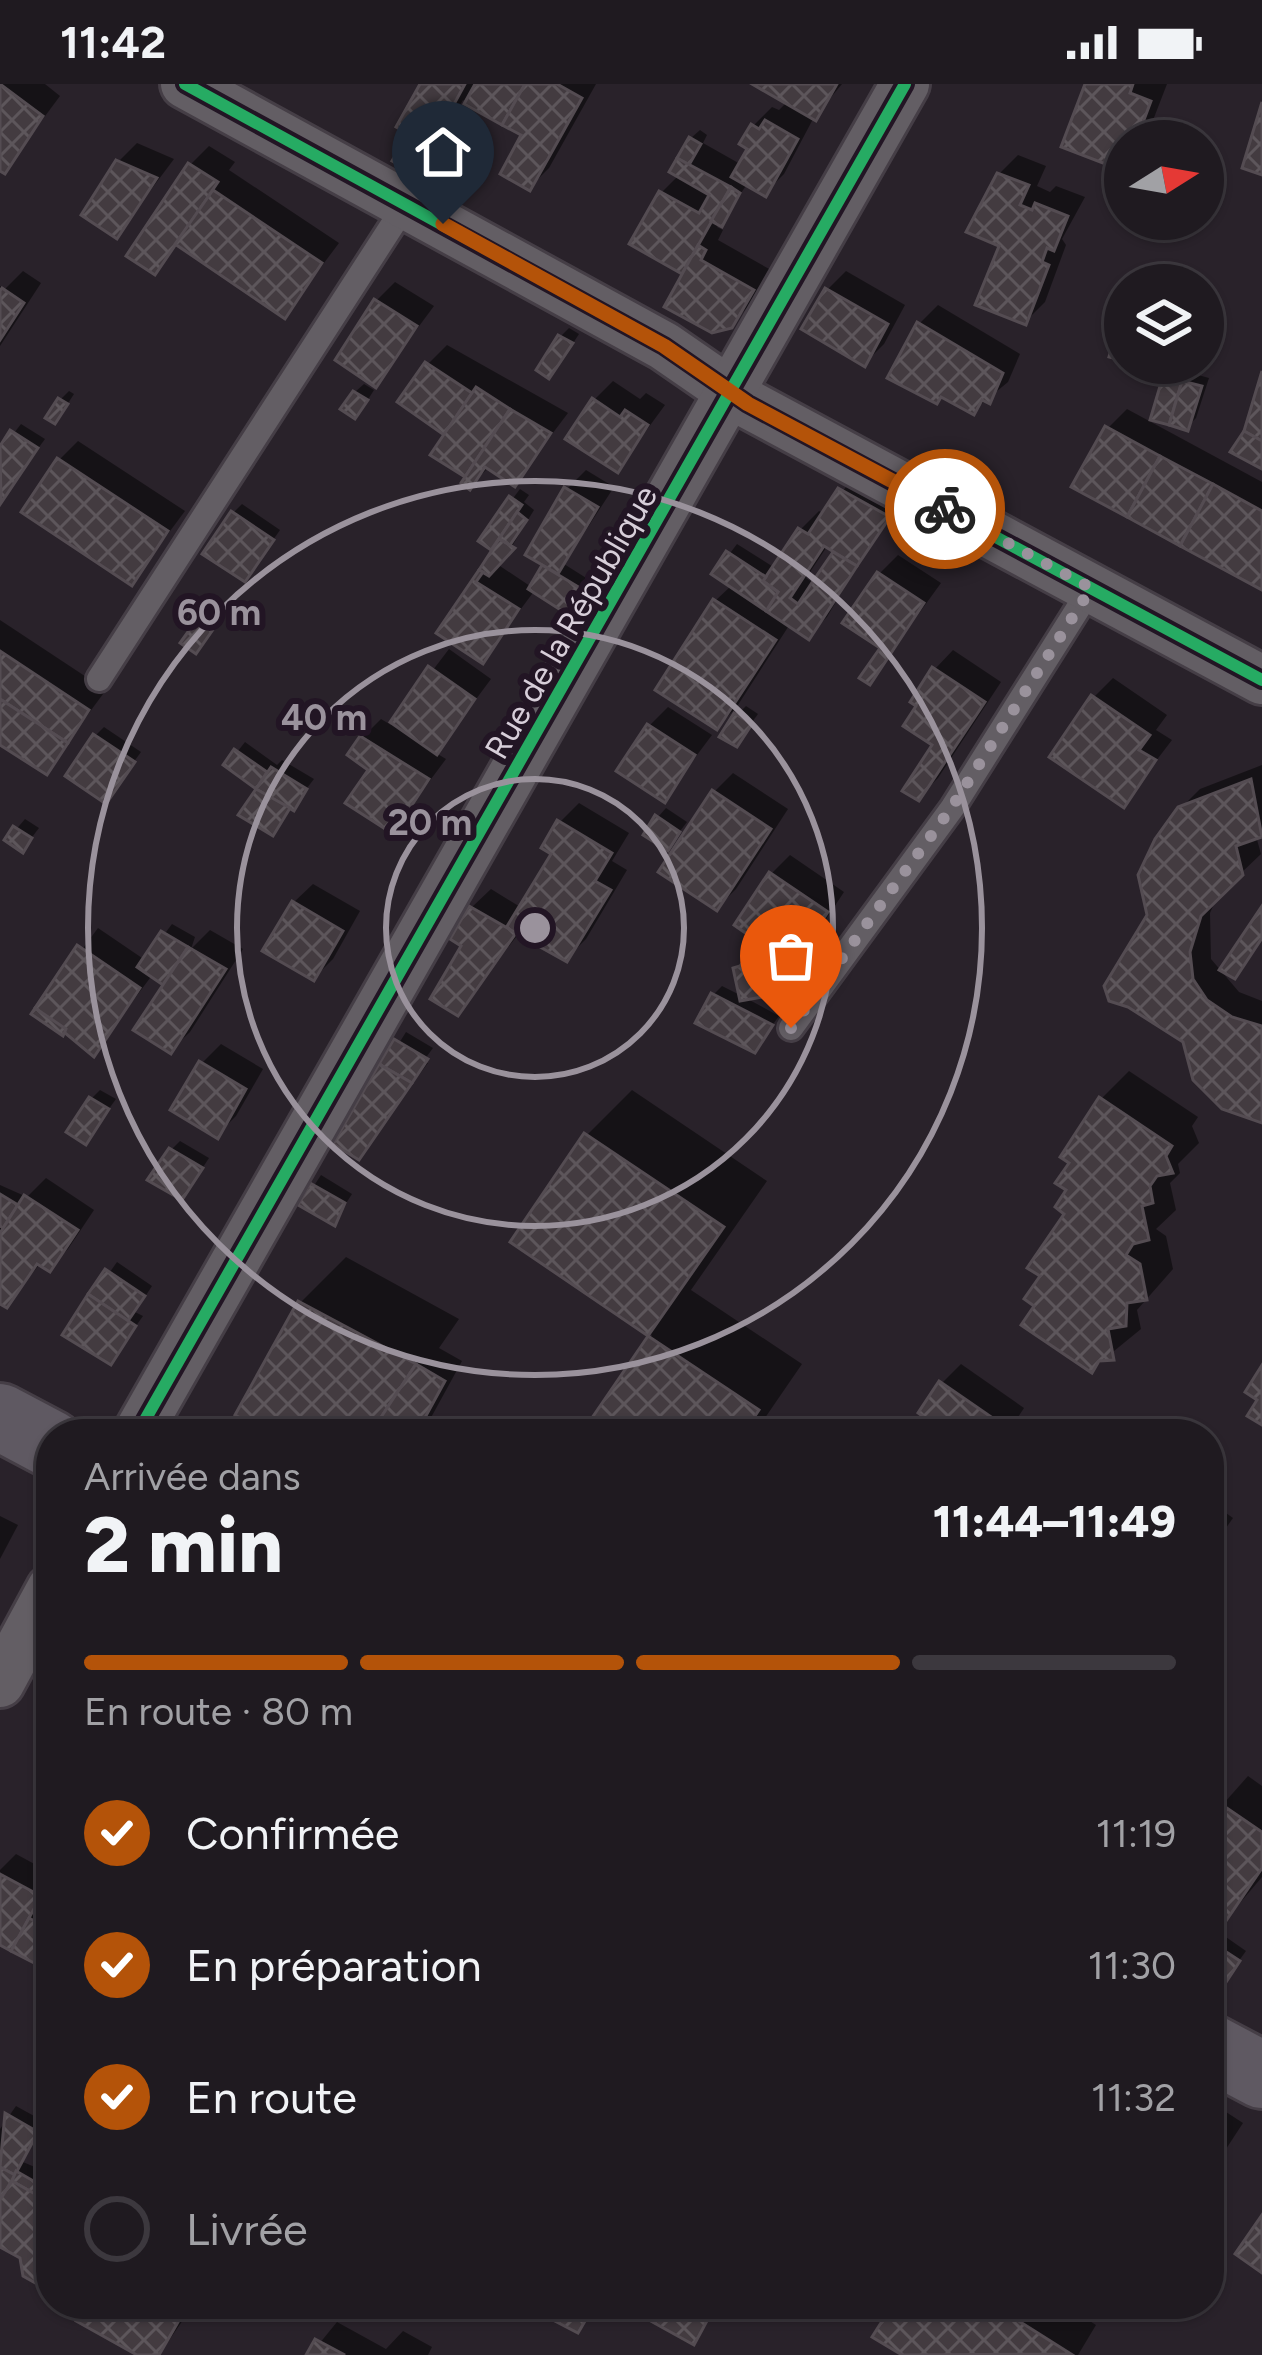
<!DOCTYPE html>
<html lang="fr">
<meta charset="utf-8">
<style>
:root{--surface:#1f1a20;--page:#272329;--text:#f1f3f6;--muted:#a1a1a5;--line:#3c383e;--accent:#b45309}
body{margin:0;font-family:Figtree,sans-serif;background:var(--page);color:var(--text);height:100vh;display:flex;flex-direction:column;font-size:45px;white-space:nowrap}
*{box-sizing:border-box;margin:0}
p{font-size:39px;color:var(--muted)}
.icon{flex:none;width:66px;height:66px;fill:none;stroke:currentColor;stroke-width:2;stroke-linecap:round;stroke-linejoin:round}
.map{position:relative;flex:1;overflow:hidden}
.side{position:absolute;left:36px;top:1335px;width:1188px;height:900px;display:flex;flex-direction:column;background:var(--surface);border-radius:48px;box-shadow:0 3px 9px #0004,0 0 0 3px var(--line)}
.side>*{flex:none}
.needle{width:78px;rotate:79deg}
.tools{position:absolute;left:1104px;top:36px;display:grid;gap:24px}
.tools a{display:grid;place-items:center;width:120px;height:120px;border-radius:50%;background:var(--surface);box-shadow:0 3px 9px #0004,0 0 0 3px var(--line);font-size:60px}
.pin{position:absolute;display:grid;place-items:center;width:102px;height:102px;color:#fff;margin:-123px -51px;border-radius:50% 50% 50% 0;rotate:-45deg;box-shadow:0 0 12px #0007}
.pin .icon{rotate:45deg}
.courier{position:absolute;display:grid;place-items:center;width:120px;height:120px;margin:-60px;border:9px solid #b45309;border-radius:50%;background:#fff;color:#222;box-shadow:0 3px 15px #0007}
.summary em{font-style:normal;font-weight:800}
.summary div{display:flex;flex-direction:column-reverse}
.summary{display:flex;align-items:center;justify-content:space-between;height:204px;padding:0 48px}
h1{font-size:78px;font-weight:800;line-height:90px}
.bar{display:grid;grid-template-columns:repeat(4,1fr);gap:18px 12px;align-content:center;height:144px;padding:0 48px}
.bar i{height:15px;border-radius:9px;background:var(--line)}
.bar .selected{background:var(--accent)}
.bar p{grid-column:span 4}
ol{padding:0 48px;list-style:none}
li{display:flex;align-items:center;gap:36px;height:132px}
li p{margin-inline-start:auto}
li .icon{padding:12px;border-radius:50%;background:var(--accent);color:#fff;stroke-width:4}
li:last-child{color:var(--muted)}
li i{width:66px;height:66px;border:6px solid var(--line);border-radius:50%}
.status{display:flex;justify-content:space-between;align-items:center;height:84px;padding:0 60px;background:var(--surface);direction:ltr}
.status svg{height:33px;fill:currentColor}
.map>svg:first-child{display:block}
</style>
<div class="status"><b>11:42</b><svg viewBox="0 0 49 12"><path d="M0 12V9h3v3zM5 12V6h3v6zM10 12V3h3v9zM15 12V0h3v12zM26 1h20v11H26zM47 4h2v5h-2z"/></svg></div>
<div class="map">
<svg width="1262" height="2271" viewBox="0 0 1262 2271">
<defs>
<pattern id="building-cross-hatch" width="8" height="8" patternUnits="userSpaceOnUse" patternTransform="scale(3)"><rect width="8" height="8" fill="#433b40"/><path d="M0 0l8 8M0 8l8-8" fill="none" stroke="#5d565b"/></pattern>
</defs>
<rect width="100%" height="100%" fill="#29222a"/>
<g fill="#0007" fill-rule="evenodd">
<polygon points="0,0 45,0 60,12 5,86 0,83"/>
<polygon points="424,0 596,0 549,84 530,103 525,50 463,16 455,29 468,36 431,94 396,76 412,49"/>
<polygon points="758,0 842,0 813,35 784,90 765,109 748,99 717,143 723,146 718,156 771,186 750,221 730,241 686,189 633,159 661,109 679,91 691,54 700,46 707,51 703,59 742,81 751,64 753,42 772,23 779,26 788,17"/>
<polygon points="1088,0 1167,0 1145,57 1125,57 1123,84"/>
<polygon points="137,59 174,75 117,151 118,78"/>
<polygon points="209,62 235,78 229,86 339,159 285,231 179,159 154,187 190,81"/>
<polygon points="1018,71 1046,82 1037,102 1050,108 1056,102 1085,113 1062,155 1066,161 1045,218 1026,237 1003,160 999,90"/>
<polygon points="23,187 41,199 0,262 0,202 5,205"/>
<polygon points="846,187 905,221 884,260 865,279 827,206"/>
<polygon points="1150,187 1193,200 1193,201 1136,201"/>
<polygon points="395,198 434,222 376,300 376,217"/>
<polygon points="938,221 1020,270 1008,298 973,327 943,311 919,240"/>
<polygon points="569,244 579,250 558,282 560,253"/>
<polygon points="447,261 568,329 515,399 490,382 470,402 428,280"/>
<polygon points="1141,279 1188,279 1180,286 1209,294 1196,334 1187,343 1166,294 1172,288"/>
<polygon points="613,297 640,315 646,309 665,321 618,385 594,316"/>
<polygon points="364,300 374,306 364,322 355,308"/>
<polygon points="69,307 74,310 63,327 60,316"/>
<polygon points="1127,325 1262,398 1262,503 1108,344"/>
<polygon points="21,340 45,355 1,415 0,367"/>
<polygon points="78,357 185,427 132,498 59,376"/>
<polygon points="586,386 614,403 564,480 591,497 570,528 535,506 483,576 475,497 495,465 482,456 520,405 529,411 524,418 534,426 500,482 533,504 547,481 567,405"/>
<path d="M 859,387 L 906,413 L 875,460 L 900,422 L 895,418 L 827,533 L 808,552 L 790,540 L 736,624 L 717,643 L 715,517 L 732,501 L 715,489 L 737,460 L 775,484 L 800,446 L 819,427 L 824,430 ZM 828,461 L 838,467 L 815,500 L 806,494 Z"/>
<polygon points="242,420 280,446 253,485 233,429"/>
<polygon points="898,471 941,499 870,597 884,563 879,490"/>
<polygon points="214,520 225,527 196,566 205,529"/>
<polygon points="0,536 106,606 46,687 0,657"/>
<polygon points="449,565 491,595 436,669 446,675 393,746 362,654 381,635 391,641"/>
<polygon points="953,566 1001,598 938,694 919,713 936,661 935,585"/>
<polygon points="1113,594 1167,631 1156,646 1172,656 1123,720 1094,613"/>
<polygon points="746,622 758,630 736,660 737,631"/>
<polygon points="668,623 712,651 664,715 649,642"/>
<polygon points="104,643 141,668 106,716 95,652"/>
<polygon points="245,658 277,681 282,676 314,695 273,748 261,704 227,681"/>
<polygon points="1262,681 1262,750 1256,752 1261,770 1218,811 1210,829 1211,875 1239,908 1262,917 1262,1036 1150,832 1180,725 1200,705"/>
<polygon points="733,689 788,725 736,805 717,824 714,708"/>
<polygon points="579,719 629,749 612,777 627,786 586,855 567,874 520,848 457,929 465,861 454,854 472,823 491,805 522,824 555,769 560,738"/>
<polygon points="666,724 687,738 668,763 658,733"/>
<polygon points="25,735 39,744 23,765 8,755"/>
<polygon points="790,771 844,808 811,858 792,877 787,873 790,889 771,908 744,913 779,932 755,965 713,911 722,902 742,912 736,885 755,866 771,790"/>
<polygon points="313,800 360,827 333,875 314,894 294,818"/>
<polygon points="172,840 195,853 191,865 210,846 243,865 190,948 171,966 168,900 153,890 94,969 35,929 98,844 145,876"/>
<polygon points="406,948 433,964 422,979 428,979 358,1072 337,1059"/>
<polygon points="221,960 263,985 236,1032 217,1051 202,979"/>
<polygon points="1129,987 1198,1033 1192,1042 1199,1059 1178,1080 1180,1089 1170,1099 1176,1126 1156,1145 1166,1152 1173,1185 1137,1226 1141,1245 1092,1285 1038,1221 1101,1015"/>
<polygon points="100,1006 116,1015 85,1058 91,1015"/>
<polygon points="632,1006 767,1097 691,1206 802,1280 754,1350 585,1350 652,1251 514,1157 587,1051"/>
<polygon points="180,1057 209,1074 190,1103 171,1066"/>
<polygon points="321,1091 352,1110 334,1138 302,1120"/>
<polygon points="46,1094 94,1126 68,1165 49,1184 41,1179 6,1220 0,1216 0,1101 27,1113"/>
<polygon points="346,1173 459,1235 439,1264 462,1277 422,1350 276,1350 239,1330 301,1218"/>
<polygon points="117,1178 152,1202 135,1228 143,1232 111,1277 66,1250"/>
<polygon points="961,1280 1024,1324 1007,1350 952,1350 942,1299"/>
<polygon points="1209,1417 1233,1434 1209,1468"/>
<polygon points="0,1432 18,1441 0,1475"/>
<polygon points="1248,1692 1262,1702 1262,1793 1217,1846 1209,1840 1209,1736"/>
<polygon points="16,1770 51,1789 51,1804 39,1826 51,1833 51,1859 37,1877 0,1858 0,1786"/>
<polygon points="1223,1851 1246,1867 1210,1917 1209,1867"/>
<polygon points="1209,2017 1243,2039 1209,2091"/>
<polygon points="16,2022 45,2038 23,2078 51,2090 51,2185 0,2159 0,2123 7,2107 0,2114 0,2045"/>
<polygon points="89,2220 194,2220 159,2271 143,2271"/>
<polygon points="659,2220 709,2220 716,2224 693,2257"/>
<polygon points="896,2220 1063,2220 1096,2241 1078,2271 908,2271 877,2252"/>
<polygon points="337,2238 386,2265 403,2247 432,2263 428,2271 310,2271"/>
</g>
<g fill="url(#building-cross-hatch)" stroke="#544c52" stroke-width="3">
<polygon points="0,0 43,32 5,90 0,87"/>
<polygon points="420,0 465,0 416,90 392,77 408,50 396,43"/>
<polygon points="475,0 525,0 502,41 464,20"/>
<polygon points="525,0 557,0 582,14 530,107 500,90 521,51 502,41"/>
<polygon points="752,0 837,0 816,37"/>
<polygon points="1085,0 1133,0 1130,9 1151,17 1136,57 1125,57 1124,87 1061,63"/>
<polygon points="1262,18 1262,91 1242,84"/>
<polygon points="765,36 798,55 766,113 731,93 747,65 739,60 751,40 759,45"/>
<polygon points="445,37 461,45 432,98 416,90"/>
<polygon points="689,53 701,60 689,81 677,74"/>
<polygon points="677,74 731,103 682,190 629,160 659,107 699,129 709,111 669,88"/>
<polygon points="116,76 157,94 117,155 81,131"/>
<polygon points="188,79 218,98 155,191 126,172"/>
<polygon points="997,89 1029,101 1020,121 1032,126 1035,119 1068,132 1054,167 1047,164 1042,178 1049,181 1026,241 975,221 999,162 966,148"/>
<polygon points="731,103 740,109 722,143 711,137"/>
<polygon points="213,106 322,179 285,235 175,160"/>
<polygon points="698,161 706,166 701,176 754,206 732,244 712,249 664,223"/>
<polygon points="2,204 24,219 0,256 0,207"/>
<polygon points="825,204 888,240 865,283 801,245"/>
<polygon points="374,215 417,242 376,304 335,276"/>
<polygon points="1125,217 1125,277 1109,273"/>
<polygon points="917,238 1003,289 990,320 982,316 974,331 941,313 937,320 887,294"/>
<polygon points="558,251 573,259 549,295 536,286"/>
<polygon points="425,278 472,309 444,351 397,318"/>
<polygon points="1130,279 1182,279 1178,293"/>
<polygon points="1262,287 1262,357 1244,347"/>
<polygon points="1163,292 1182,297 1169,341 1150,336"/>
<polygon points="1182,297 1202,302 1188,347 1169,341"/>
<polygon points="476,303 510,325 465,393 430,371"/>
<polygon points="353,307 368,316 355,335 340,325"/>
<polygon points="58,314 68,320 55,340 45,334"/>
<polygon points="592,314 620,333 625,326 648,341 618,389 565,355"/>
<polygon points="510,325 551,349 515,403 485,383 470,406 461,399"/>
<polygon points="1105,342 1160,372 1127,433 1071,403"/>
<polygon points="10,346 38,364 1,419 0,362"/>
<polygon points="1244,347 1262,357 1262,385 1230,368"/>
<polygon points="1160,372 1213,400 1180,462 1127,433"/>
<polygon points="57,374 168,447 132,502 21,428"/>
<polygon points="1213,400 1262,427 1262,506 1180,462"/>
<polygon points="564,403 598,423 558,490 525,471"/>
<polygon points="838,404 890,433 857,482 824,462 790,514 798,520 813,497 837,513 809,556 766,527 778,508 763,497 798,444 808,450"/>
<polygon points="509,412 522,421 491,466 478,457"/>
<polygon points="231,427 274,456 245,498 202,470"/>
<polygon points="517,428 527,436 510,461 499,455"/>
<polygon points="499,455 515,464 489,492 479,486"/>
<polygon points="726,467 766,493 763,497 778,508 766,527 711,490"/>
<polygon points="833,468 857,482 837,513 813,497"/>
<polygon points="542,481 585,507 570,532 528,505"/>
<polygon points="479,486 483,488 476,498 519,525 483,580 436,549"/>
<polygon points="877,488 924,519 870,601 859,594 880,564 842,539"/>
<polygon points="713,515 776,556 717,646 655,606"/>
<polygon points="203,527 219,537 196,570 180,559"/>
<polygon points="0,567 89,626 68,659 0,615"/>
<polygon points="428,582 475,615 437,671 390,638"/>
<polygon points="932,583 985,618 919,717 902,707 932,661 903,642 916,622 910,618"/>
<polygon points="1091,611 1150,651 1139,666 1156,676 1124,724 1049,673"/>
<polygon points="0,615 68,659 47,691 0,661"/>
<polygon points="734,629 752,640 737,663 719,653"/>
<polygon points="647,640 695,671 665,719 616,687"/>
<polygon points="93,650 135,678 106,720 65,692"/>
<polygon points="360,652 429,695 393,750 345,719 368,686 347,671"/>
<polygon points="234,665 267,688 256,705 223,681"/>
<polygon points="271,683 307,705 294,727 256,705"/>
<polygon points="1251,695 1262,753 1236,762 1243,791 1201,832 1190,868 1193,895 1207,916 1232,933 1262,942 1262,1039 1222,1025 1193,996 1183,958 1128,923 1109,917 1104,902 1147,831 1138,791 1155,755 1178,723"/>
<polygon points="256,705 290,724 273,752 238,731"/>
<polygon points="712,706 771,745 717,827 658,788"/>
<polygon points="655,731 680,748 668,767 643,751"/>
<polygon points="557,736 612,769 595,797 611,806 567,878 506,844 551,770 541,764"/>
<polygon points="13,742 32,754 23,769 4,756"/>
<polygon points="769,788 828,828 792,881 771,866 765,875 773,911 740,917 733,884 740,882 757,857 734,841"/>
<polygon points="292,817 343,847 314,897 262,867"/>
<polygon points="469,822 516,849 458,932 430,915 461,862 450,855"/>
<polygon points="1262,822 1262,854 1235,895 1219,886"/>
<polygon points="161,847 188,863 163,901 137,883"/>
<polygon points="77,861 140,904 94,973 35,924"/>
<polygon points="188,863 226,885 171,970 133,946"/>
<polygon points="711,909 773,941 755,969 695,939"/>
<polygon points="35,924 66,945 63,952 31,930"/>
<polygon points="394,955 428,975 412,999 379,980"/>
<polygon points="199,977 246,1005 218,1055 170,1026"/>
<polygon points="379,980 412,999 359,1076 333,1060"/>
<polygon points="89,1013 109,1025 86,1061 66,1048"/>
<polygon points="1099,1013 1172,1062 1166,1072 1173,1089 1157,1092 1150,1102 1153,1119 1142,1122 1149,1156 1133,1160 1126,1171 1140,1180 1147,1216 1127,1219 1126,1242 1108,1245 1114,1276 1099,1277 1092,1289 1021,1241 1034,1222 1024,1215 1040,1192 1027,1184 1064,1130 1055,1123 1066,1106 1055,1099 1069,1079 1060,1073"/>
<polygon points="584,1049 724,1143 648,1252 510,1158"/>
<polygon points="169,1064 203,1084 182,1116 147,1096"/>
<polygon points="310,1099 345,1119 335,1142 298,1121"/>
<polygon points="0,1110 18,1121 3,1144 0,1142"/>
<polygon points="24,1111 78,1146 50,1188 37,1180 7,1224 0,1220 0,1149"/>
<polygon points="105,1185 145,1212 128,1237 88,1210"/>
<polygon points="88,1210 136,1242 111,1281 62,1251"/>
<polygon points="298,1217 416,1280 370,1350 270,1350 235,1331"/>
<polygon points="648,1252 759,1326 743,1350 581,1350"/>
<polygon points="416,1280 445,1297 416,1350 370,1350"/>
<polygon points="1262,1281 1262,1341 1247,1332 1257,1316 1245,1308"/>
<polygon points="939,1297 1007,1344 1003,1350 947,1350 918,1329"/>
<polygon points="51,1681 51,1720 35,1711"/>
<polygon points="1218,1718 1262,1748 1262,1784 1217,1850 1209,1844 1209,1731"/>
<polygon points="0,1790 41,1812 11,1867 0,1861"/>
<polygon points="29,1834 51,1846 38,1881 11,1867"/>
<polygon points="1211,1858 1240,1877 1211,1921 1209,1862"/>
<polygon points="5,2029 38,2048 15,2091 0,2083"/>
<polygon points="0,2083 15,2091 0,2116"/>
<polygon points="16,2087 51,2107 51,2119 12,2097"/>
<polygon points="12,2097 51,2119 51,2186 37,2200 23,2192 20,2174 0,2163 0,2116"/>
<polygon points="1262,2131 1262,2189 1235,2170"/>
<polygon points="85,2220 176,2220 185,2226 159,2271 137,2271 76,2237"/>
<polygon points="481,2220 515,2220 507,2233"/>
<polygon points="522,2220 595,2220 578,2249"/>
<polygon points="655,2220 686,2220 709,2233 694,2261 647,2235"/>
<polygon points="893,2220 992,2220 1071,2270 902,2271 872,2253"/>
<polygon points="315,2255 345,2271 306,2271"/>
</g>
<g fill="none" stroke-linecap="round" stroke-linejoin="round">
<g stroke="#453e46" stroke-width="30">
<g id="service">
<polyline points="99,595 406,120"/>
<polyline points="791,944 953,723 1091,504"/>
</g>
</g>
<g stroke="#453e46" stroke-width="54">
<g id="minor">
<polyline points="185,0 664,262 748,320 1262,596"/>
<polyline points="137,1350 905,0"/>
<polyline points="0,1599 51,1505"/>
</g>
</g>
<g stroke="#453e46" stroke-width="72">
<g id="secondary">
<polyline points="0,1333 51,1360"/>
<polyline points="1209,1963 1262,1991"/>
</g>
</g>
<use href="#service" stroke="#635e64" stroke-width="24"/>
<use href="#minor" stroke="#635e64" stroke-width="48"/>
<use href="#secondary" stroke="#5f5962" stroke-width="66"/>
<g stroke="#221524" stroke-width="20">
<g id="cycleway">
<polyline points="185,0 664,262 748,320 1262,596"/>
<polyline points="137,1350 905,0"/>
</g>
</g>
<use href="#cycleway" stroke="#26ab63" stroke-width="12"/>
</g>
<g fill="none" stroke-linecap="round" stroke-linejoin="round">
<polyline stroke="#9a929c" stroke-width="12" stroke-dasharray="0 21.6" points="791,944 952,723 1091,504 945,425"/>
<polyline stroke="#b45309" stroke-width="15" points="443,140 664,262 748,320 945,425"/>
</g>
<g fill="none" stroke="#9a929c" stroke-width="6">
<circle cx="535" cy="844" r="149"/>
<circle cx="535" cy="844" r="298"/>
<circle cx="535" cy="844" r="447"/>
</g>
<g text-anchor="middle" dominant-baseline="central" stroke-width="12" stroke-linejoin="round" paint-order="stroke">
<g font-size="33" fill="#d7ced9" stroke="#221524">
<text transform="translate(571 538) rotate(-60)">Rue de la République</text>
</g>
</g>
<circle cx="535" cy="844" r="18" fill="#9a929c" stroke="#221524" stroke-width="6"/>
<g font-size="36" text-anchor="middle" font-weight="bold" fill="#9a929c" stroke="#221524" stroke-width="12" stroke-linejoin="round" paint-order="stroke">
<text x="219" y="541">60 m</text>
<text x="324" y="646">40 m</text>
<text x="430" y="751">20 m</text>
</g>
</svg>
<div class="tools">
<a><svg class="needle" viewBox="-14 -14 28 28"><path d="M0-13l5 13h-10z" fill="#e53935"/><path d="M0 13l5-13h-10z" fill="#a1a1a5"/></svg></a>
<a><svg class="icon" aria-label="layers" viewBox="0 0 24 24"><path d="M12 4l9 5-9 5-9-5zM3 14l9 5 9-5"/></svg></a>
</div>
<div class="pin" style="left:791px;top:944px;background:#ea580c"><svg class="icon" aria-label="bag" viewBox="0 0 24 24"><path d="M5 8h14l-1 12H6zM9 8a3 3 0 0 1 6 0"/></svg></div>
<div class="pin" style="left:443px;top:140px;background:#1f2937"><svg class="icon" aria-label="home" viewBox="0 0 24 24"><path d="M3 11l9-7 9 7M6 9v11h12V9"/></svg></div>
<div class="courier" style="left:945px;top:425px"><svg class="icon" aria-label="bike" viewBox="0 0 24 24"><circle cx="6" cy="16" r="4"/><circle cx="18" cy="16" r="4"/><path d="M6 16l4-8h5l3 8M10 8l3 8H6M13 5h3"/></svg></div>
<section class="side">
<div class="summary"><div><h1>2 min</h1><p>Arrivée dans</p></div><em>11:44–11:49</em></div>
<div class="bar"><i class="selected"></i><i class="selected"></i><i class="selected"></i><i></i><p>En route · 80 m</p></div>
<ol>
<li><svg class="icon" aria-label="check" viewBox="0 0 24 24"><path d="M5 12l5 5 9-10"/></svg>Confirmée<p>11:19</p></li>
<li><svg class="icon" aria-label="check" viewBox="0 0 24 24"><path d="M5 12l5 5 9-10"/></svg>En préparation<p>11:30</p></li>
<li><svg class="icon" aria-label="check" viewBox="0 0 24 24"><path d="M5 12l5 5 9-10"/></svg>En route<p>11:32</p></li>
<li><i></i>Livrée</li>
</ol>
</section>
</div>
